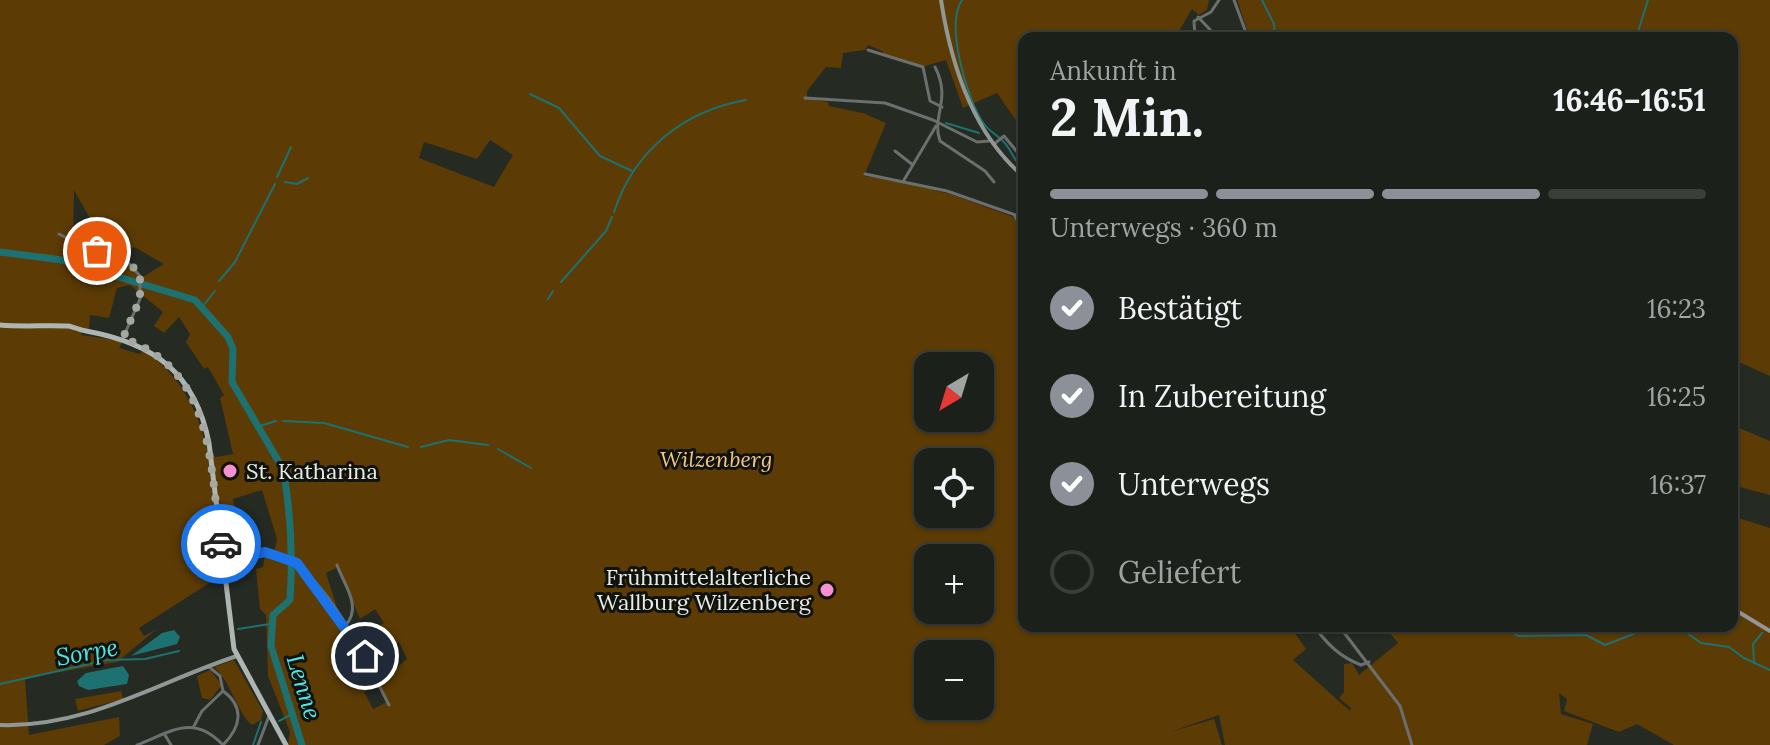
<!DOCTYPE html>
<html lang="de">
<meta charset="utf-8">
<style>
:root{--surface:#1c201a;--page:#252823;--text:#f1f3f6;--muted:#a0a3a2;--line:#3a3e39;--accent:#8c9099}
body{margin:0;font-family:Lora,serif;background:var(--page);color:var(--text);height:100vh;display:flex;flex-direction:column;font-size:30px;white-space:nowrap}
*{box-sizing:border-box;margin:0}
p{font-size:26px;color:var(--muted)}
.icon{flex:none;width:44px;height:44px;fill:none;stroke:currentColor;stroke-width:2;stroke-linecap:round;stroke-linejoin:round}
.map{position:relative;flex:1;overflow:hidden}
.side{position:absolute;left:1018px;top:32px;width:720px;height:600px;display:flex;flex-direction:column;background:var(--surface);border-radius:16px;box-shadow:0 2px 6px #0004,0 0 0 2px var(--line)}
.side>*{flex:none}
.needle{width:52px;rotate:218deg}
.buttons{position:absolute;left:914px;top:352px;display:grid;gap:16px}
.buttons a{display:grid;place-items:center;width:80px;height:80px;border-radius:16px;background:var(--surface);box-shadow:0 2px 6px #0004,0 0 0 2px var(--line);font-size:40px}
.pin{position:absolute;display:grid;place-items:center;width:68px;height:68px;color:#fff;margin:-34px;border:4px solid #fff;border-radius:50%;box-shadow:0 2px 8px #0007}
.courier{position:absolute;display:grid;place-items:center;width:80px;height:80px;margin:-40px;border:6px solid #1a73e8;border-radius:50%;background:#fff;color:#222;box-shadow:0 2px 10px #0007}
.summary em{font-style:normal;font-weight:800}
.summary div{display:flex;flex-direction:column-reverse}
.summary{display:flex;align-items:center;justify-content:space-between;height:136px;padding:0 32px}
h1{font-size:52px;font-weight:800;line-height:60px}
.bar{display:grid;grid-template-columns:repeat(4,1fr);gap:12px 8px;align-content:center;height:96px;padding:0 32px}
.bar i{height:10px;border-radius:6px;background:var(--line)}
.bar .active{background:var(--accent)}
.bar p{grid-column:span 4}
ol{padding:0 32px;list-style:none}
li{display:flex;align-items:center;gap:24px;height:88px}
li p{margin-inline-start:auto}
li .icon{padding:8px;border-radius:50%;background:var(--accent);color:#fff;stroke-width:4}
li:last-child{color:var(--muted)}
li i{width:44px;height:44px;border:4px solid var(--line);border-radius:50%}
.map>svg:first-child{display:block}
</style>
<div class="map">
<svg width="1770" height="745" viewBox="0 0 1770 745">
<rect width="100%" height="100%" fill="#252a23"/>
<g fill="#5c3b05" fill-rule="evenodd">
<path d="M 0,0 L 1209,0 L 1207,10 L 1199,15 L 1192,9 L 1175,38 L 1024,38 L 1024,132 L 997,93 L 963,108 L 946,60 L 925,66 L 884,56 L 882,51 L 868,45 L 865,50 L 843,53 L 841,68 L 826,67 L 807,91 L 807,99 L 828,102 L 829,106 L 863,113 L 886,123 L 864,176 L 903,182 L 953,195 L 1024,221 L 1024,626 L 1290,626 L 1306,649 L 1293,660 L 1350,711 L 1351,708 L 1339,698 L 1344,692 L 1344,664 L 1352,663 L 1359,675 L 1398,643 L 1384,626 L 1732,626 L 1732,516 L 1770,528 L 1770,745 L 1674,745 L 1637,724 L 1619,732 L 1564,711 L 1567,699 L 1559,693 L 1561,714 L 1593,724 L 1587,745 L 1225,745 L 1219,715 L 1170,732 L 1214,719 L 1222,745 L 288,745 L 290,732 L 268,676 L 266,615 L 260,609 L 256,569 L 263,567 L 265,555 L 274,553 L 277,539 L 262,490 L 233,499 L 236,515 L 214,518 L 222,575 L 139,628 L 144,636 L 157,629 L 117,662 L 25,678 L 29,735 L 119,717 L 120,736 L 104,745 L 0,745 ZM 490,140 L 513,155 L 494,187 L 419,158 L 424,142 L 477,159 ZM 74,190 L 100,236 L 126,252 L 134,247 L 164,264 L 143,277 L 143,284 L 126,258 L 117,273 L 91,262 L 93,253 L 73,243 ZM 130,285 L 163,312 L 154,326 L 164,333 L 179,317 L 190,334 L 186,342 L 204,369 L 208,367 L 224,395 L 220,398 L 233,454 L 216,457 L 208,453 C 198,410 181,376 144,350 L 140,354 L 119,348 L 123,341 L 81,335 L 83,328 L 89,330 L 90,315 L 109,318 L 117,288 ZM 928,366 L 980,366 L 980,418 L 928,418 ZM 928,462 L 980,462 L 980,514 L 928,514 ZM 928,558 L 980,558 L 980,610 L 928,610 ZM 338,567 L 360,619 L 375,609 L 384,623 L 373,630 L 384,650 L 399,642 L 407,659 L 378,682 L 389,701 L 373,709 L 364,692 L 374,687 L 344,630 L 326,573 ZM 928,654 L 980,654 L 980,706 L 928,706 Z"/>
<polygon points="1237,0 1770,0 1770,376 1732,359 1732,38 1250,38"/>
<polygon points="1732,425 1770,441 1770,495 1732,485"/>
<path d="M 234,660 L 263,711 L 261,720 L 252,725 C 238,714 230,680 214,667 Z"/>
<polygon points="210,670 222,685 210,700 202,698 197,676"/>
<polygon points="121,691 123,699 78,711 75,699"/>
</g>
<g fill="#1e7171">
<polygon points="174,630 180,637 177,644 131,656 162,633"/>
<polygon points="123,666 129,675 127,684 88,690 79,686 77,681 86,673"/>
</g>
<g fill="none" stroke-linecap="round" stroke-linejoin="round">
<g stroke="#1e7171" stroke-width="2">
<path d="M 962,0 C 945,25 967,100 984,124 C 989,131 997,135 1003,141 C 1011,149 1015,162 1024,171"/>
<polyline points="1262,0 1274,24 1275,38"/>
<polyline points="1636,38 1648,0"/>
<polyline points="530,94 559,108 600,156 632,171"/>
<polyline points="946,123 979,133"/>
<polyline points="277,177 291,147"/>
<polyline points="285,182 297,184 308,178"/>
<path d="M 614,212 C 634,151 683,111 746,100"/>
<polyline points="219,281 235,262 275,184"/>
<polyline points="561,282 606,231 612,217"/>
<polyline points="548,299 553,291"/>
<polyline points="203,306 215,291"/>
<polyline points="283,421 324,423 408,447"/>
<polyline points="260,426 276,421"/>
<polyline points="421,447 449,440 488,445"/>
<polyline points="498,449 531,468"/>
<polyline points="1501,626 1518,636 1586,635 1605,645 1654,626"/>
<polyline points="1677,626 1701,643 1729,647 1744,658 1770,670"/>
<polyline points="238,629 270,624"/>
<polyline points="1151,631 1157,627"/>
<polyline points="1754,663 1753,644 1762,633"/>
<polyline points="0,684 107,660 145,659 179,651"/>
<polyline points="279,721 292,714"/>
<polyline points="253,745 261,722"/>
</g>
<path stroke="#1e7171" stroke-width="7" d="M 0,252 L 62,260 L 195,300 L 228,337 L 233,349 L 232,382 L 283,469 C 291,513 293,556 290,600 L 273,615 L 271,646 L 302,745"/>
<g stroke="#6b6f6d" stroke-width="3">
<polyline points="1234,0 1248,38"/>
<polyline points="1198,17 1218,38"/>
<polyline points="1195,38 1194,21 1211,12 1219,0"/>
<polyline points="868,50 923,67 930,101 942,107"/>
<path d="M 935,67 C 952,100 931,116 940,141 L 985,171 L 994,182"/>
<polyline points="805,98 885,103 933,120 977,142 989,141"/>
<polyline points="994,144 1004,136 1024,160"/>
<polyline points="895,151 913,165"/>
<polyline points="865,174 947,191 1024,218"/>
<polyline points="904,180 936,126"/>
<polyline points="1015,216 1024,232"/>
<polyline points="59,234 92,251 119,252 140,276 140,299 123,338"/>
<path d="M 224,561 C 239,557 258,550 272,553 C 323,564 367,662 389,705"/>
<path d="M 337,565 C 344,585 363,607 345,626"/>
<path d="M 1314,626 C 1327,644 1340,657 1361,665 L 1369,662"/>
<polyline points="1339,626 1400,706 1412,745"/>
<polyline points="208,666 220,676 223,691"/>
<path d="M 194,726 L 202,711 L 223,691 C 245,707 241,727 223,745"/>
<polyline points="165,735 171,745"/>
<path d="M 137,745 C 171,732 193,713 223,745"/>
<polyline points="258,745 269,716"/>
</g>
<g stroke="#909794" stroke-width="4">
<path d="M 941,0 C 951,65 973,134 1024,177"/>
<polyline points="1732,608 1770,631"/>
<path d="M 0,725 C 87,728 157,682 237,656"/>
</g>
<path stroke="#adb6b2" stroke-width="5" d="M 0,325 C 23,327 46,325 68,326 C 74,327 80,330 86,331 C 153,343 195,372 209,443 L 234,649 L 286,745"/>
</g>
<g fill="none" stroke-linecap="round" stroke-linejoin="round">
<path stroke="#a4a7a2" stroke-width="8" stroke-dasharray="0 14.4" d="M 97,251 L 123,254 L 140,276 L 140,299 L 123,338 C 215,371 209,464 221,544"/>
<polyline stroke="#1a73e8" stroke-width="10" points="221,544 224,561 265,552 297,563 365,656"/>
</g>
<g fill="#f690d0" stroke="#10120e" stroke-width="3">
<circle cx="230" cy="471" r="8"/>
<circle cx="827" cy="590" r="8"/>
</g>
<g text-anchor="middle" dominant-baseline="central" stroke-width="6" stroke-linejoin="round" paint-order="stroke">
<g font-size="22" font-style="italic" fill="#f3c587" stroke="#10120e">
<text x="716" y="459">Wilzenberg</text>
</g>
<g font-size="22" fill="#e8ebe6" stroke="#10120e" text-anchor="start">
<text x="246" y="471">St. Katharina</text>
<text x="811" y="577" text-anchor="end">Frühmittelalterliche<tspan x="811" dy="25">Wallburg Wilzenberg</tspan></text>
</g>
<g font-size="24" font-style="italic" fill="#4de7e6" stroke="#10120e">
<text transform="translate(87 652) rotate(-10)">Sorpe</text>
<text transform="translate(304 687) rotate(73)">Lenne</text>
</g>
</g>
</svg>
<div class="buttons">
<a><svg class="needle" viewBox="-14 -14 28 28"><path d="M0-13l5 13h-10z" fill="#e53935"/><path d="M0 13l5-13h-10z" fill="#a0a3a2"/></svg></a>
<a><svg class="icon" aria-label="locate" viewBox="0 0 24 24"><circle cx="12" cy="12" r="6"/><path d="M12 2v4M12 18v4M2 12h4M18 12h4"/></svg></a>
<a>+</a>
<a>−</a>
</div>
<div class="pin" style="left:97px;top:251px;background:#ea580c"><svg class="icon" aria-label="bag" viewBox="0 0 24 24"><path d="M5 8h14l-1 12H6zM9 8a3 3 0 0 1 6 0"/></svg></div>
<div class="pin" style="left:365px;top:656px;background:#1f2937"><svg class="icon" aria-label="home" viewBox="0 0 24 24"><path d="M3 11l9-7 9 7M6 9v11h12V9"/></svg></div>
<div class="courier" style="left:221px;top:544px"><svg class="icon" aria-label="car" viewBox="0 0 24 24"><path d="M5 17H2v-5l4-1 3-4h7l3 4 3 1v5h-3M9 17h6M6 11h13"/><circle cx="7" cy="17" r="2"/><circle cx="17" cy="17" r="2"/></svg></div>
<section class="side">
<div class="summary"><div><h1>2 Min.</h1><p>Ankunft in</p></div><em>16:46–16:51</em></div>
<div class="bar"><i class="active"></i><i class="active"></i><i class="active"></i><i></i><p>Unterwegs · 360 m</p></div>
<ol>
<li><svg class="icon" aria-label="check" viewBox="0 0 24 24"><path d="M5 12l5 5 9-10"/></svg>Bestätigt<p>16:23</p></li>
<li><svg class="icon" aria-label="check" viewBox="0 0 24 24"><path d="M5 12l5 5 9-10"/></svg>In Zubereitung<p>16:25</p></li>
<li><svg class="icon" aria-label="check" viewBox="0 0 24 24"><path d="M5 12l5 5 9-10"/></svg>Unterwegs<p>16:37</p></li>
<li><i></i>Geliefert</li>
</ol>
</section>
</div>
